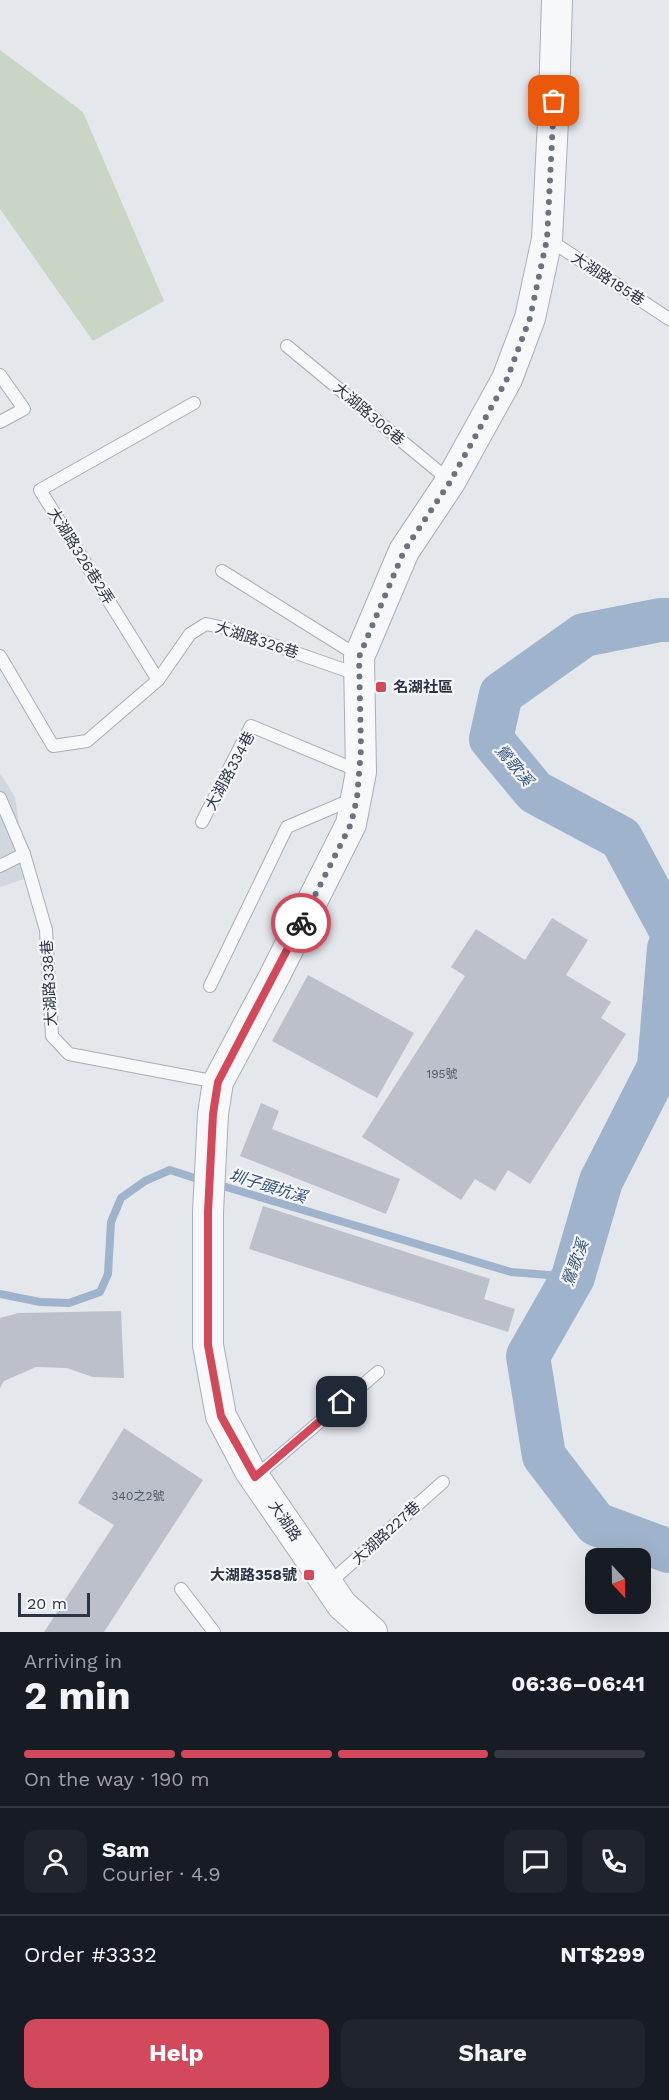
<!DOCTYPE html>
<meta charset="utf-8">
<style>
:root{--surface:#171b24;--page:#20242c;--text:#f1f3f6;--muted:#9ea1a6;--line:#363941;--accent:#d1495b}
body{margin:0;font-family:"Work Sans","Noto Sans TC",sans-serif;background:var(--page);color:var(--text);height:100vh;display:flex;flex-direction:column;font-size:22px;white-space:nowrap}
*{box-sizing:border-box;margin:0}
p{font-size:20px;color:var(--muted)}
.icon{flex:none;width:33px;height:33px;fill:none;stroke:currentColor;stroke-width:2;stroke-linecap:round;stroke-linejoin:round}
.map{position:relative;height:1632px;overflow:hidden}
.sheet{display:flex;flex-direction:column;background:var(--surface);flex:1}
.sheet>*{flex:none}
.needle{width:39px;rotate:158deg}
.controls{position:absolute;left:585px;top:1548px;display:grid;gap:12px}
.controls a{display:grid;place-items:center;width:66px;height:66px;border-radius:12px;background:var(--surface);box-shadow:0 6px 24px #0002;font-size:30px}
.scale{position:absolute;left:18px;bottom:15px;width:72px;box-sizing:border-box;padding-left:6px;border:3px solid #2b3445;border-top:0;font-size:16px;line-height:21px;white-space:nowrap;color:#2b3445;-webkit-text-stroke:4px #f4f6f9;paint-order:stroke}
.pin{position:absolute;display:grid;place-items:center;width:51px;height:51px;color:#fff;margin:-26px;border-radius:12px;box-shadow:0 3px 9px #0006}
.courier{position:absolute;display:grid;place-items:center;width:60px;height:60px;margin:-30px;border:4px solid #d1495b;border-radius:50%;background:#fff;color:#222;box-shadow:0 2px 8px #0007}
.overview em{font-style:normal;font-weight:700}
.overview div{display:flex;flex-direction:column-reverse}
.overview{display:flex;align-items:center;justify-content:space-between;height:102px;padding:0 24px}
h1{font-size:39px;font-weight:700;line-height:45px}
.bar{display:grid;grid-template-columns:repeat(4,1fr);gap:9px 6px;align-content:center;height:72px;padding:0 24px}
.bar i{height:8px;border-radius:4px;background:var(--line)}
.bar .selected{background:var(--accent)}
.bar p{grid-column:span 4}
.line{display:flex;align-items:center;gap:15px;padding:0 24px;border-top:2px solid var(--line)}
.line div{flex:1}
.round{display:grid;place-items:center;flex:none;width:63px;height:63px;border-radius:12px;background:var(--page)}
.button{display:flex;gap:12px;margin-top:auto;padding:12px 24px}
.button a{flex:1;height:69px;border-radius:12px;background:var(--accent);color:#fff;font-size:24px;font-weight:700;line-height:69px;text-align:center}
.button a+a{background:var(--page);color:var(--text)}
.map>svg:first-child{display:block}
</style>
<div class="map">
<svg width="669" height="1632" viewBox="0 0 669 1632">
<rect width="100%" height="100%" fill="#e4e7ec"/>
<polygon fill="#d2d6de" points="0,773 15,797 27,878 0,887"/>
<polygon fill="#c9d6c5" points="0,50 83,112 164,301 93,341 0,209"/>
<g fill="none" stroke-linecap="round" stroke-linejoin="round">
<g stroke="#9fb4cc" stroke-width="8">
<polyline points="216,1184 511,1272 573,1277"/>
<polyline points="0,1294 40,1302 69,1303 100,1292 108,1274 111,1222 121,1198 145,1181 170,1170 204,1181"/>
</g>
<g stroke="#9fb4cc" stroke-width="44">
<polyline points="669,620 660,620 584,635 501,694 491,739 535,792 621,838 669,927"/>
<polyline points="669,948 659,1067 601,1181 573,1277 528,1356 544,1456 596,1524 669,1551"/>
</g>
</g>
<g fill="#bbc0ca">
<polygon points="552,918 588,940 566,975 611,1002 601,1018 626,1034 530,1184 508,1170 495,1191 475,1179 461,1200 362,1137 465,976 451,967 476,929 525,960"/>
<polygon points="308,975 414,1033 377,1098 272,1041"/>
<polygon points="261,1103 279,1111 272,1129 400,1179 386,1214 240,1156"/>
<polygon points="263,1206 490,1279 484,1299 515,1309 508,1332 249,1249"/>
<polygon points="121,1311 124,1378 93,1377 67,1368 36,1367 4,1381 0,1388 0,1318 19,1313"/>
<polygon points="124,1428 203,1480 104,1632 44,1632 114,1525 78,1503"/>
</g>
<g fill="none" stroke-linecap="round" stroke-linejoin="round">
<g stroke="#a9aeb7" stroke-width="14">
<g id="service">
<polyline points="548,239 669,319"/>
<polyline points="287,346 450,481"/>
<polyline points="0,375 24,409 0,422"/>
<polyline points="222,571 358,656"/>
<polyline points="0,656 53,746 87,741 158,680 190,634 206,624 225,628 359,675"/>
<polyline points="158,680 40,490 194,403"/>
<polyline points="0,798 24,854 46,930 52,1036 69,1054 217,1082"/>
<polyline points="202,822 251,726 361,772"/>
<polyline points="0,866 24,854"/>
<polyline points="210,986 287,827 353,799"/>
<polyline points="255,1477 378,1372"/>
<polyline points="328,1584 443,1482"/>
<polyline points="181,1589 214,1632"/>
</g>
</g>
<g stroke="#a9aeb7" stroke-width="32">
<polyline id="tertiary" points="372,1632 342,1605 250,1471 221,1416 208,1345 208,1212 213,1114 218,1082 274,977 351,824 361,772 359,657 404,551 450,482 507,379 530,318 547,239 554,101 557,0"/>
</g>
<use href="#service" stroke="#f7f8fa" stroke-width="12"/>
<use href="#tertiary" stroke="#f7f8fa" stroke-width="30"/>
</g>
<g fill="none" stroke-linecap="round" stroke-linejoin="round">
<polyline stroke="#6c737f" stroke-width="6" stroke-dasharray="0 10.8" points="301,923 351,824 357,798 361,749 359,657 404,551 450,482 507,379 530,318 547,239 554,101"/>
<polyline stroke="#d1495b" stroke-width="8" points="301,923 218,1082 213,1114 208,1212 208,1345 221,1416 255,1477 342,1402"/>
</g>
<g fill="#d1495b" stroke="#f4f6f9" stroke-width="2">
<rect x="375" y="681" width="12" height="12" rx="3"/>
<rect x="303" y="1569" width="12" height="12" rx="3"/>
</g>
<g text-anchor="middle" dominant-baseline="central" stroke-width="4.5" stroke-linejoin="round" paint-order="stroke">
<g font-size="12" fill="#4f5766">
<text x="442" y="1074">195號</text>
<text x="138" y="1496">340之2號</text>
</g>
<g font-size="15" fill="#2b3445" stroke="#f4f6f9">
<text transform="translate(608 279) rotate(33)">大湖路185巷</text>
<text transform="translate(369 414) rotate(40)">大湖路306巷</text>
<text transform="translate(81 556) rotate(58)">大湖路326巷2弄</text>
<text transform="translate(257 640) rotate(18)">大湖路326巷</text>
<text transform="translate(230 771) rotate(-62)">大湖路334巷</text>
<text transform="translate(49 983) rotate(-93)">大湖路338巷</text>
<text transform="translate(285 1521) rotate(56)">大湖路</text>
<text transform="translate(386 1533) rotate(-42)">大湖路227巷</text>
</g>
<g font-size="15" font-weight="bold" fill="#2b3445" stroke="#f4f6f9" text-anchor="start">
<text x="393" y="687">名湖社區</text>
<text x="297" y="1575" text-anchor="end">大湖路358號</text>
</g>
<g font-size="16" font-style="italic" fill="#34527a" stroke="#f4f6f9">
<text transform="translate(514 765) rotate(50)">鶯歌溪</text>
<text transform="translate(268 1186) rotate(17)">圳子頭坑溪</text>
<text transform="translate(575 1263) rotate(-70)">鶯歌溪</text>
</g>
</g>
</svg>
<div class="controls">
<a><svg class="needle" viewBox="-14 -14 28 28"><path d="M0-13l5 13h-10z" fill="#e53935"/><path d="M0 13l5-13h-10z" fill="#9ea1a6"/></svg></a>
</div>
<div class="scale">20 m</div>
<div class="pin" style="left:554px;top:101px;background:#ea580c"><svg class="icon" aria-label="bag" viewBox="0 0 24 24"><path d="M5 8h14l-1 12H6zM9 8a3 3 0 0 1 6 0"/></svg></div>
<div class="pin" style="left:342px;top:1402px;background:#1f2937"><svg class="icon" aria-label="home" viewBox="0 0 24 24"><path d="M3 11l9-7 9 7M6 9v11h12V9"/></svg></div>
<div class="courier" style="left:301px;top:923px"><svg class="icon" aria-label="bike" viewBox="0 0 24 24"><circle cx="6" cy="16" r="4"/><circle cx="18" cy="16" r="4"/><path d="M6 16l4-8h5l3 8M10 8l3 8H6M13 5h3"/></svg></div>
</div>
<section class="sheet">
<div class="overview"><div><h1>2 min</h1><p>Arriving in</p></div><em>06:36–06:41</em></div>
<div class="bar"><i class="selected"></i><i class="selected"></i><i class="selected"></i><i></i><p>On the way · 190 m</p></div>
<div class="line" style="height:108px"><a class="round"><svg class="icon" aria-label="person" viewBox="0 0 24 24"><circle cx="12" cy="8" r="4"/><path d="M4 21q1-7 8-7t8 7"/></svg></a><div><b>Sam</b><p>Courier · 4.9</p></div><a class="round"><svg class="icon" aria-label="chat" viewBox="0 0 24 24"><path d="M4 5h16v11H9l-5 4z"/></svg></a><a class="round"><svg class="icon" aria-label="phone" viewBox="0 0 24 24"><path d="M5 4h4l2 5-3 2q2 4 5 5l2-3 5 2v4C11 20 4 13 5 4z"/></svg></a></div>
<div class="line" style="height:78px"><div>Order #3332</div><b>NT$299</b></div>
<div class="button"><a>Help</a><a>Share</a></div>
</section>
